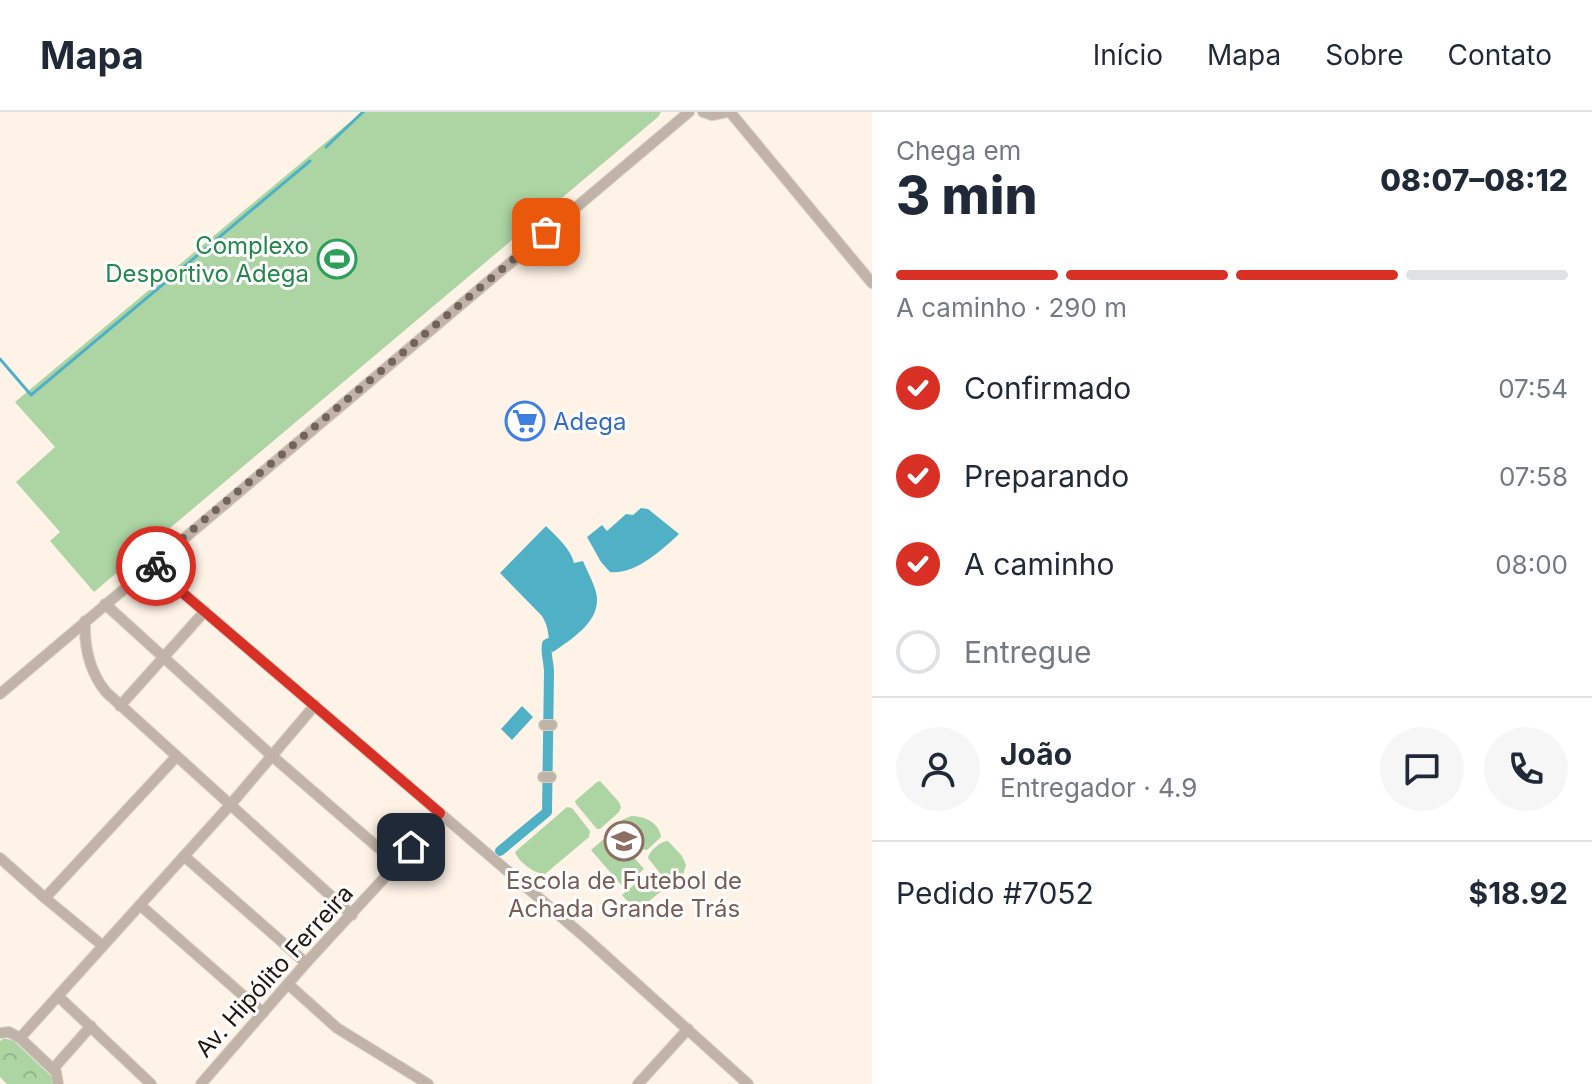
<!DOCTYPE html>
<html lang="pt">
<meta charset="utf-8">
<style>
:root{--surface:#fff;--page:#f6f6f7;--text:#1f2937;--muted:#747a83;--line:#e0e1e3;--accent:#d93025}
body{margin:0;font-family:Inter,sans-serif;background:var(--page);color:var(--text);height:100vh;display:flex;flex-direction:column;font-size:30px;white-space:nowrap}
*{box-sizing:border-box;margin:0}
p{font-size:26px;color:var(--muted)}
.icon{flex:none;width:44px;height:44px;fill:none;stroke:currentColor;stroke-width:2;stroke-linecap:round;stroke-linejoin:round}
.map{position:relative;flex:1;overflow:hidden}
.side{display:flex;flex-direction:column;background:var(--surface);width:720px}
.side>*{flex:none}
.pin{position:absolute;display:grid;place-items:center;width:68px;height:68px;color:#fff;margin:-34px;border-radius:16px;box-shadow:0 4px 12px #0006}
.courier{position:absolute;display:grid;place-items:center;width:80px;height:80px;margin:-40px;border:6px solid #d93025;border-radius:50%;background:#fff;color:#222;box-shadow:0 2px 10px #0007}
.head em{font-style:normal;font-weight:800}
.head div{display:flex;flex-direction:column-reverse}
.head{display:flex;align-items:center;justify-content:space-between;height:136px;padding:0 24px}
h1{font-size:52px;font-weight:800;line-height:60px}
.bar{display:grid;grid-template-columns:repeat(4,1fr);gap:12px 8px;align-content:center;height:96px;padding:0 24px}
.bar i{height:10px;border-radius:6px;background:var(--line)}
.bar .on{background:var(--accent)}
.bar p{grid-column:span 4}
.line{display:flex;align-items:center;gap:20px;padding:0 24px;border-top:2px solid var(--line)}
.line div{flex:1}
.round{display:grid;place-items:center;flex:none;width:84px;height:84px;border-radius:42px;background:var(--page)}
ol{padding:0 24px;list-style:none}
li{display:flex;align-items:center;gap:24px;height:88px}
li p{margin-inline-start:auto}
li .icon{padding:8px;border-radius:50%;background:var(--accent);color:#fff;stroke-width:4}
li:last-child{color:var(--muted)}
li i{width:44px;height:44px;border:4px solid var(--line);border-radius:50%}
header{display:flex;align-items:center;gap:48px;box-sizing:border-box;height:112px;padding:0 40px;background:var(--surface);border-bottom:2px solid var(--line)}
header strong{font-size:38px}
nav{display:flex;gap:44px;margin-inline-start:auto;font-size:28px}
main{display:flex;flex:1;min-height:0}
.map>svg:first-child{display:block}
</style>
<header>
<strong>Mapa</strong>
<nav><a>Início</a><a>Mapa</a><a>Sobre</a><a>Contato</a></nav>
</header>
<main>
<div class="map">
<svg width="872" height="972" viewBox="0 0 872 972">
<defs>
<pattern id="park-crowns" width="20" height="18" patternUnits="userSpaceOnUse" patternTransform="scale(2)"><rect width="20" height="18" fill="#acd5a3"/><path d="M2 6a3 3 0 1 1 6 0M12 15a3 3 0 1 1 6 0" fill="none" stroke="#94b68b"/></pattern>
</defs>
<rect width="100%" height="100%" fill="#fff3e7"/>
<g fill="#acd5a3">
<polygon points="362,0 661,0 658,5 94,480 50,429 60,420 16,370 55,335 15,290"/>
<polygon points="600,669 619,690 621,695 619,700 600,717 597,717 576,692 575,689 597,670"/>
<path d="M 567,695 L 572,696 L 590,719 L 589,725 L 545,762 C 535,762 518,750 515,740 Z"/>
<path d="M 631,704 C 644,704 659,710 661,725 L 647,738 L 640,737 L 619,713 L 622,708 Z"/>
<polygon points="612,720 644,757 623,775 591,738"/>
<path d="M 668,729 L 682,744 L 686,753 L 683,763 L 673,772 L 668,771 L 648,746 C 649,739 661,729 668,729 Z"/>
<polygon points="652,758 666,775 636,800 622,783"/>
</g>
<polygon fill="url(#park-crowns)" points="3,927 7,927 14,929 51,964 54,972 7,972 0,965 0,929"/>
<g fill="#50b1c6">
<path d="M 641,396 L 648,397 L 679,422 C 662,438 635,463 610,460 L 601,450 L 587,425 L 602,413 L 607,419 L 626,402 L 633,403 Z"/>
<path d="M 546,414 C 556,424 571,437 574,451 L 583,449 C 587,459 593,469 596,480 C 603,508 573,526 553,540 L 549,538 C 549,526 549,515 542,504 L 500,461 Z"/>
<polygon points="522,594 533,605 512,628 501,617"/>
</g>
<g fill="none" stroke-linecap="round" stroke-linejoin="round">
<g stroke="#50b1c6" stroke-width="3">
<polyline points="326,35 363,0"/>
<polyline points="0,247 31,283 310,49"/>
</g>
<path stroke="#50b1c6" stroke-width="10" d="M 500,739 L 547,700 L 549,560 C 549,551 545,540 547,532 L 549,531"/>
<g stroke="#dcd0c4" stroke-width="12">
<g id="street">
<polyline points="703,0 712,3 727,0"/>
<polyline points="730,0 872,171"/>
<polyline points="153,451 184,482 587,827 748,972"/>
<polyline points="105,492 271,643 397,752"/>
<path d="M 85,509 C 84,535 89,559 106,580 L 352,803"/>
<polyline points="0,582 689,0"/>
<polyline points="120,594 205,499"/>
<polyline points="544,613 552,613"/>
<polyline points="543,665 551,665"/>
<polyline points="184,744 306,851"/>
<polyline points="0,746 45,786"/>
<polyline points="140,793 263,901"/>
<polyline points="103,834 45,786 176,645"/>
<polyline points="288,872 337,916 428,972"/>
<polyline points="59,885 151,972"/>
<polyline points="0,921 9,920 20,926 56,960 58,972"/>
<polyline points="20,926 231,692 315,593"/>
<polyline points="53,957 91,914"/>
<polyline points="201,972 306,851 397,752 440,701"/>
<polyline points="638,972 688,917"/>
</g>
</g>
<use href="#street" stroke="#c0b3a7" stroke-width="10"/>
</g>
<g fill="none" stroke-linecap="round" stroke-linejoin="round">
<polyline stroke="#6f655a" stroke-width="8" stroke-dasharray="0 14.4" points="156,454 153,451 546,120"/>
<polyline stroke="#d93025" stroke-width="10" points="156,454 184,482 440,701 411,735"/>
</g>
<defs>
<g id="stadium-ring" transform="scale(2)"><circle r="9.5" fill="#fff" stroke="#2e9e5b" stroke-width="1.5"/><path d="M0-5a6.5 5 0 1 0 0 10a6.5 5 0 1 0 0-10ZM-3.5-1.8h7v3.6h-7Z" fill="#2e9e5b"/></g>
<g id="supermarket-ring" transform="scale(2)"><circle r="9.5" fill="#fff" stroke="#3f7fe0" stroke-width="1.5"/><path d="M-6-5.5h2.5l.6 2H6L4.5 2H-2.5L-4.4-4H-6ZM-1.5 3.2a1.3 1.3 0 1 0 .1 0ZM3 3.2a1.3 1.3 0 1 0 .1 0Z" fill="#3f7fe0"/></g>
<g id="school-ring" transform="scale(2)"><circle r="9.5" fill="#fff" stroke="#8d6e63" stroke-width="1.5"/><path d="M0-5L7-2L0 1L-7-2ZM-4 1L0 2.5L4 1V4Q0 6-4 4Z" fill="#8d6e63"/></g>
</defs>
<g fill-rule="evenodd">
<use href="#stadium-ring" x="337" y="147"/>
<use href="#supermarket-ring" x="525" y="309"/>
<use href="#school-ring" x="624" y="729"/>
</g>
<g text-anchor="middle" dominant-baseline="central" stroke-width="6" stroke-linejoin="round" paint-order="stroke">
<g font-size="24" fill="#27864d" stroke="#fff" text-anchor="end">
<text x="309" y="133">Complexo<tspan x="309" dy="28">Desportivo Adega</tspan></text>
</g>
<g font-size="24" fill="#366cbe" stroke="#fff" text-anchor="start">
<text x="553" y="309">Adega</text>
</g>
<g font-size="24" fill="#785e54" stroke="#fff">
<text x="624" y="768">Escola de Futebol de<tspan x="624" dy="28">Achada Grande Trás</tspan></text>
</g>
<g font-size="24" fill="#22180e" stroke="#fff">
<text transform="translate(274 859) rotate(-48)">Av. Hipólito Ferreira</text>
</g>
</g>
</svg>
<div class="pin" style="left:546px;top:120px;background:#ea580c"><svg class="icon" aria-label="bag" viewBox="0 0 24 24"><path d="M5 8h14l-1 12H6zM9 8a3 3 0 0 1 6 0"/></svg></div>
<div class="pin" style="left:411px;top:735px;background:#1f2937"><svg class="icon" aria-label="home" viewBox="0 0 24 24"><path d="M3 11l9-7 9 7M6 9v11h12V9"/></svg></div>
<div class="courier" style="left:156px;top:454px"><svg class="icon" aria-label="bike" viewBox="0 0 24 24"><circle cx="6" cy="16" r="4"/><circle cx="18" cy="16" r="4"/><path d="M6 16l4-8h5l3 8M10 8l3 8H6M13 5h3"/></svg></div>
</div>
<section class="side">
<div class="head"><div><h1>3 min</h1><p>Chega em</p></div><em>08:07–08:12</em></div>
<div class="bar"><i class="on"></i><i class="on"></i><i class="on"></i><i></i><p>A caminho · 290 m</p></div>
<ol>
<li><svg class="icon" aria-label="check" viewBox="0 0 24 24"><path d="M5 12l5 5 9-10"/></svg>Confirmado<p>07:54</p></li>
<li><svg class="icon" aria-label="check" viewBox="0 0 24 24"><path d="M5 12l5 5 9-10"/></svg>Preparando<p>07:58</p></li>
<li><svg class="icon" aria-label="check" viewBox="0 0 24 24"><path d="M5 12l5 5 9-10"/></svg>A caminho<p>08:00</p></li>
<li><i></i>Entregue</li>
</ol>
<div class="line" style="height:144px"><a class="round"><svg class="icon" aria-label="person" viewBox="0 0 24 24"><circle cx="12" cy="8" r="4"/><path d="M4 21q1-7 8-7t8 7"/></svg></a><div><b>João</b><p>Entregador · 4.9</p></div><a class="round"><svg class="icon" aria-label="chat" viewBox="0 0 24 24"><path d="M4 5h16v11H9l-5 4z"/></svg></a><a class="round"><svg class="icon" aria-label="phone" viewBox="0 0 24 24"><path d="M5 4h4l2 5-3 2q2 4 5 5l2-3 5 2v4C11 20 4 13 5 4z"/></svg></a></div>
<div class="line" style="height:104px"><div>Pedido #7052</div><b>$18.92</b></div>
</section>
</main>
